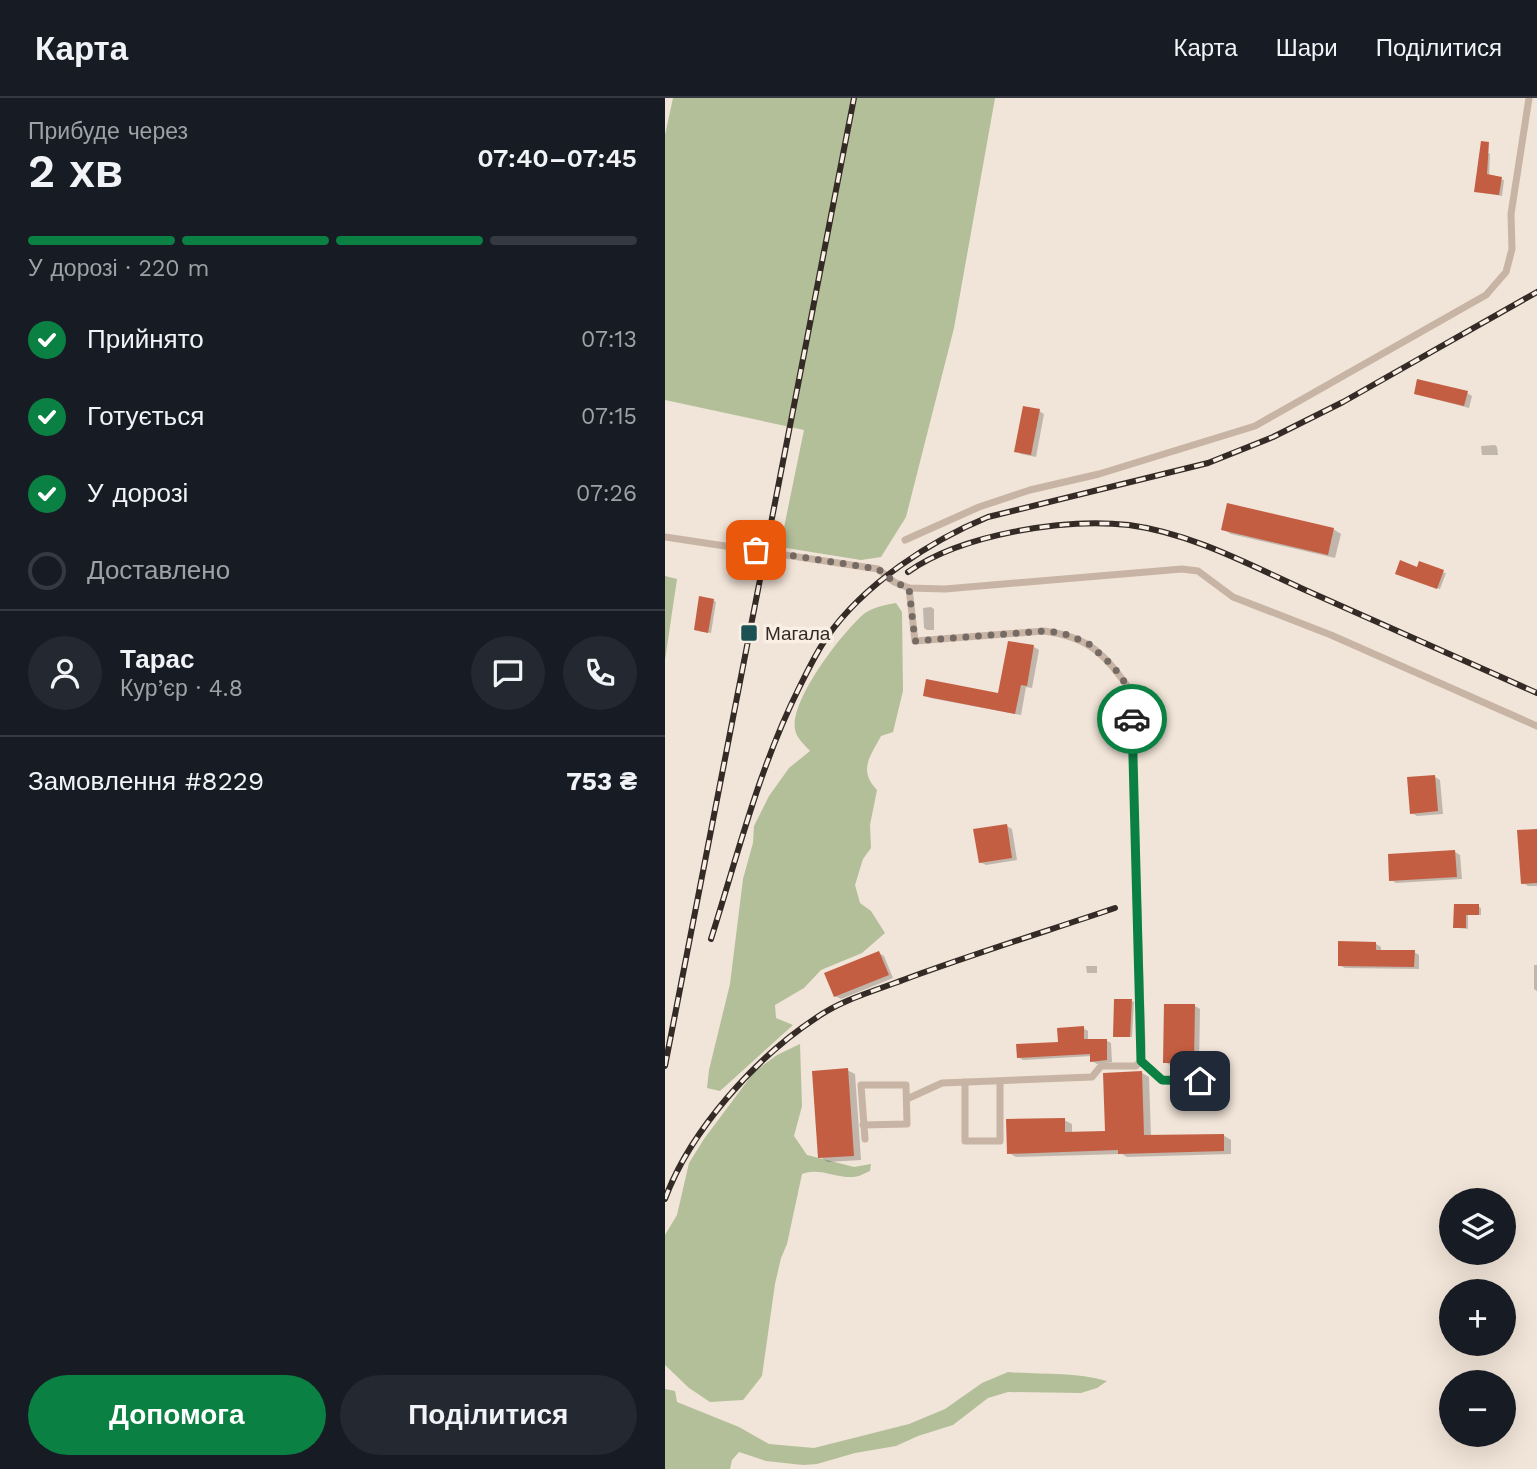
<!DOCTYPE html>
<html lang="uk">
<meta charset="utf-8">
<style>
:root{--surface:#171b24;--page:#242831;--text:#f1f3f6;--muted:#9ea1a6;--line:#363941;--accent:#0b8043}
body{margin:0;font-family:"Work Sans",sans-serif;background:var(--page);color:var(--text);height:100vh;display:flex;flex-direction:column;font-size:26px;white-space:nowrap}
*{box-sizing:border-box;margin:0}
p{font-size:23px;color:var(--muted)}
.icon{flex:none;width:38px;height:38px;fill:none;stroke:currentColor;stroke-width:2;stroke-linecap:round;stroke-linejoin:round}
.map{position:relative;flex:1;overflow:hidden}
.details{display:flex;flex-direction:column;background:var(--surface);width:665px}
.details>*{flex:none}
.tools{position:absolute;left:774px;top:1090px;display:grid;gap:14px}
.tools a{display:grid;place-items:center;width:77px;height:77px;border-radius:50%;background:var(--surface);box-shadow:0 7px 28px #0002;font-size:35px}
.pin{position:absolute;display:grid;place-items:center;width:60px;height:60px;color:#fff;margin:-30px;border-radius:14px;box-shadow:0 4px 10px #0006}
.courier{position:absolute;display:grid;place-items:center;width:70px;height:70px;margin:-35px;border:5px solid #0b8043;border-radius:50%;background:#fff;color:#222;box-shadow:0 2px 9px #0007}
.summary em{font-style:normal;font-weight:600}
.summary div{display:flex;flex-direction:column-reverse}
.summary{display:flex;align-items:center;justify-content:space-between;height:119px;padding:0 28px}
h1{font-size:46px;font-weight:600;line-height:52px}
.bar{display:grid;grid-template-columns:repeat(4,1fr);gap:10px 7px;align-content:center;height:84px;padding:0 28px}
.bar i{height:9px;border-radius:5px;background:var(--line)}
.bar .selected{background:var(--accent)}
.bar p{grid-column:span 4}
.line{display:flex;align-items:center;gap:18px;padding:0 28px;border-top:2px solid var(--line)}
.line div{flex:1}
.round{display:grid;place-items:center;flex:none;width:74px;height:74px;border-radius:37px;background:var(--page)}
ol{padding:0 28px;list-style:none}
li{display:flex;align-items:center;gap:21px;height:77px}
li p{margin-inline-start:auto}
li .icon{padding:7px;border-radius:50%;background:var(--accent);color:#fff;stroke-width:4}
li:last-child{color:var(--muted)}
li i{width:38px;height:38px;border:4px solid var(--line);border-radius:50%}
.action{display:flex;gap:14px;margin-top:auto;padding:14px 28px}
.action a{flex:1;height:80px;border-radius:42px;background:var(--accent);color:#fff;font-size:28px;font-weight:600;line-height:80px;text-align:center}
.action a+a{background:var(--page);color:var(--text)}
header{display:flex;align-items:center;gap:42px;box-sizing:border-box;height:98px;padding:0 35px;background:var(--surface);border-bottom:2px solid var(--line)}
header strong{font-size:33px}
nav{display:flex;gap:38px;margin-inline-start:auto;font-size:24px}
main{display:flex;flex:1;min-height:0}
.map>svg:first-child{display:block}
</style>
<header>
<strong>Карта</strong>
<nav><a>Карта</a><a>Шари</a><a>Поділитися</a></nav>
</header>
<main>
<section class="details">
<div class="summary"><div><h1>2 хв</h1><p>Прибуде через</p></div><em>07:40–07:45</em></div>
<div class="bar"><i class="selected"></i><i class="selected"></i><i class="selected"></i><i></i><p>У дорозі · 220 m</p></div>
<ol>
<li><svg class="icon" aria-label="check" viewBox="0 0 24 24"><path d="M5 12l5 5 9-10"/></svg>Прийнято<p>07:13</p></li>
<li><svg class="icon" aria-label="check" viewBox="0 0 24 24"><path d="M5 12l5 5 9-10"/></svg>Готується<p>07:15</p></li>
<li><svg class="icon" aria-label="check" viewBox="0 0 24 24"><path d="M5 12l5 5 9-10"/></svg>У дорозі<p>07:26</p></li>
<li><i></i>Доставлено</li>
</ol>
<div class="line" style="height:126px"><a class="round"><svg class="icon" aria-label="person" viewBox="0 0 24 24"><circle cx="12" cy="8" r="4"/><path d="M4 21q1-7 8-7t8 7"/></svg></a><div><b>Тарас</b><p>Кур’єр · 4.8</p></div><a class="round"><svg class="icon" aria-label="chat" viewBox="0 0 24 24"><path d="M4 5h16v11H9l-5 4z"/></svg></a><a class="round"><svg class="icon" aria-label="phone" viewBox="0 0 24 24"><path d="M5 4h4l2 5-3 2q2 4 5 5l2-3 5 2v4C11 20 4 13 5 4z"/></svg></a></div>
<div class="line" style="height:91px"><div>Замовлення #8229</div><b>753 ₴</b></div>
<div class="action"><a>Допомога</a><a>Поділитися</a></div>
</section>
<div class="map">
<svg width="872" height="1371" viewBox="0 0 872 1371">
<rect width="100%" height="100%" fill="#f1e4d8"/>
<g fill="#b3bf99">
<polygon points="8,0 330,0 289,230 241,419 216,459 196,462 115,449 139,332 0,302 0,37"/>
<polygon points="0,478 12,481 0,562"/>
<path d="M 231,505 L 237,514 L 238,593 L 228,634 L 216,638 C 205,659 193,672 212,692 L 205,727 L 206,750 L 198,761 L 190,787 L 195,805 L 206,813 L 220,835 L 197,855 L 156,872 L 139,890 L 110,907 L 111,920 L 128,927 L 55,993 L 42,990 L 44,972 L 65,886 L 78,781 L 88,745 L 89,728 L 104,698 L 124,670 L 145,653 C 139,646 131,640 130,631 C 125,602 178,533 200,515 C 209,509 220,507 231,505 Z"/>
<path d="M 135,946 L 137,1008 L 129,1038 L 142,1057 L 189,1069 L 206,1066 L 205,1073 C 200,1075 194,1079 188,1079 C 171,1080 153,1069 137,1076 L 122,1146 L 116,1160 L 110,1186 L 97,1278 L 78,1302 L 45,1304 L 24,1290 L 0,1267 L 0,1137 L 12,1117 L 24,1065 L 39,1041 L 89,974 L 112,957 Z"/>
<path d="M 343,1274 C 377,1277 409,1274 442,1283 L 432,1290 L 416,1295 L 343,1294 L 323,1300 L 288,1327 L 253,1338 L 231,1348 L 190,1355 L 152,1366 L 138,1367 L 101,1363 L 74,1354 L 67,1362 L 65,1371 L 0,1371 L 0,1291 L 10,1293 L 12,1304 L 74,1329 L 104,1346 L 149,1350 L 244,1326 L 280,1311 L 317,1285 Z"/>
</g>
<g fill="#0003">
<polygon points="823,55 825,56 824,79 839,82 837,98 813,94"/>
<polygon points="802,295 807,298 804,310 751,296"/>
<polygon points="374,313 379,316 371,359 356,356 351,353"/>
<polygon points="830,347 832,349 833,357 817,357 816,348"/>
<polygon points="558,431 668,431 676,436 670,460 566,436"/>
<polygon points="753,471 781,475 775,491 735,477"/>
<polygon points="48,502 51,504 46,535 34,533"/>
<polygon points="266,509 269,511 269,532 262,532 259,530 258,510"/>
<polygon points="369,549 374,552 367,590 361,589 356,617 265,600 260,597 335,597"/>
<polygon points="770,679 775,682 778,716 752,718 747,715"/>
<polygon points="342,728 347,731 352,762 321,767 315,764"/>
<polygon points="872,733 872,788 863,788 858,785 854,734"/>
<polygon points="790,754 795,757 797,781 731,785 726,782"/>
<polygon points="790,808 813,808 816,810 816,817 803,817 803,831 793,830 790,829"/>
<polygon points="711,846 716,849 716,853 749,854 754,857 754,871 680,870 674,867"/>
<polygon points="214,855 219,858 228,880 176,901 170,898"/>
<polygon points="869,867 872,867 872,893 869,891"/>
<polygon points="421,868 432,868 432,875 422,875"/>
<polygon points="467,903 469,904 467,939 452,939 450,938"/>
<polygon points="530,908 535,911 534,967 505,967 500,964"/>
<polygon points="418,930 423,933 423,942 442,943 446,945 447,964 432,966 427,963 427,958 358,962 353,959 394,945"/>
<polygon points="182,972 190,976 196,1062 163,1064 155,1059"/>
<polygon points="477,975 484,979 486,1039 558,1037 566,1042 566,1056 462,1059 457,1056 351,1059 344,1055 399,1022 407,1026 407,1036 441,1035"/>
<polygon points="548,989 561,991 561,1005 547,1003"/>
</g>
<g fill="#c45e42">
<polygon points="816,43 824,44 822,76 837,79 834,97 809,94"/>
<polygon points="752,281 803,293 799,308 749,296"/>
<polygon points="358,308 375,311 366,357 349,354"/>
<polygon points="562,405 669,430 663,457 556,432"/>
<polygon points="735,462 752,469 754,463 779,472 772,491 730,476"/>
<polygon points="34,498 49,501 43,535 29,532"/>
<polygon points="343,543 369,547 362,588 356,587 350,616 258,598 261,581 333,595"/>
<polygon points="770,677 773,713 745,716 742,679"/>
<polygon points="342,726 347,760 314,765 308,731"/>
<polygon points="872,731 872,785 856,786 852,732"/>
<polygon points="790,752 792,779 724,783 723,756"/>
<polygon points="789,806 814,806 814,817 801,817 801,830 788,830"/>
<polygon points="673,843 711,844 711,852 750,852 749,869 673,868"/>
<polygon points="214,853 224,877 169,899 159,875"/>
<polygon points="449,901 467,901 465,939 448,939"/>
<polygon points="499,906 530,906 529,965 498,965"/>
<polygon points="419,928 419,941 442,941 442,962 425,964 425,956 352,960 351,946 393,944 392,930"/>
<polygon points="183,970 189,1058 153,1060 147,973"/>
<polygon points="477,973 479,1037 559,1036 559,1053 453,1056 453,1052 342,1056 341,1021 400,1020 400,1034 440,1033 438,975"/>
</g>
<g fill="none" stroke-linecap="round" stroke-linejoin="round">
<g stroke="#c8b4a4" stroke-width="7">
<polyline points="0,439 213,471 229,484 244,490 280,491 517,471 533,473 568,499 666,537 872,628"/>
<polyline points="240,442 314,409 365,392 434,376 590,328 821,197 841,174 847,151 846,116 864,0"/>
<polyline points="476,963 497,982 535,983"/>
<polyline points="300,984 300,1043 335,1043 335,983"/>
<path d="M 242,1001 L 277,985 L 427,979 L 436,968 L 471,968 L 476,963 L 477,946 L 466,593 C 439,556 425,539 379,533 L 250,543 L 244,490"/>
<polyline points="198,1027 242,1026 241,987 196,987 200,1041"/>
</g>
<g stroke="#342a26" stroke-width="6">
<g id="rail">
<path d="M 243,474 C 297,436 399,420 464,427 C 525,435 583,466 638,491 C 716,526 794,560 872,595"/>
<path d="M 46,841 C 73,756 94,670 134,590 C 143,572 151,555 162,539 C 199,486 265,443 323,419 L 543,365 L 608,339 L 678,304 L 872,194"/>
<polyline points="0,968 189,0"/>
<path d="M 0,1101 C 25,1033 90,960 151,920 C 176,902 209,893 238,882 C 308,856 379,834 450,810"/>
</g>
</g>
<use href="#rail" stroke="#f9efe4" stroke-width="3.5" stroke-dasharray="10" stroke-linecap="butt"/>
</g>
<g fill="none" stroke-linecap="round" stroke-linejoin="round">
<polyline stroke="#766b64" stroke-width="7" stroke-dasharray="0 12.6" points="91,452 213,471 229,484 244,490 250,543 379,533 397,535 423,545 448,568 466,593 467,621"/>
<polyline stroke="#0b8043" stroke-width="9" points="467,621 476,963 497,982 535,983"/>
</g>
<rect fill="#1c5254" stroke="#f9efe4" stroke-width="2.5" x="75" y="526" width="18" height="18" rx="3.5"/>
<g text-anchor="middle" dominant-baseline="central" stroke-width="7" stroke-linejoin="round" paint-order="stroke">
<g font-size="19" fill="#342a26" stroke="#f9efe4" text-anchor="start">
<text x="100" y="535">Магала</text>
</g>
</g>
</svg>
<div class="tools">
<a><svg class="icon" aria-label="layers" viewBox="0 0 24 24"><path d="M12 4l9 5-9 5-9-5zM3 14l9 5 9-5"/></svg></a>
<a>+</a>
<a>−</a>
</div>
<div class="pin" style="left:91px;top:452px;background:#ea580c"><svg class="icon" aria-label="bag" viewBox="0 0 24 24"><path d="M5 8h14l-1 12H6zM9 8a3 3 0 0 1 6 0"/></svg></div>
<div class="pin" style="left:535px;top:983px;background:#1f2937"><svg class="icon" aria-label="home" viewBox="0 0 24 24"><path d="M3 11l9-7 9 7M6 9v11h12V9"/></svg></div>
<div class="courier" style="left:467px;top:621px"><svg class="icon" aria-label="car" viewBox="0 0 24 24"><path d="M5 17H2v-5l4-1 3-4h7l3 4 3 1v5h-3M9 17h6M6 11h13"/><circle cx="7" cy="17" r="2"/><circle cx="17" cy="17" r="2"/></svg></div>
</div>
</main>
